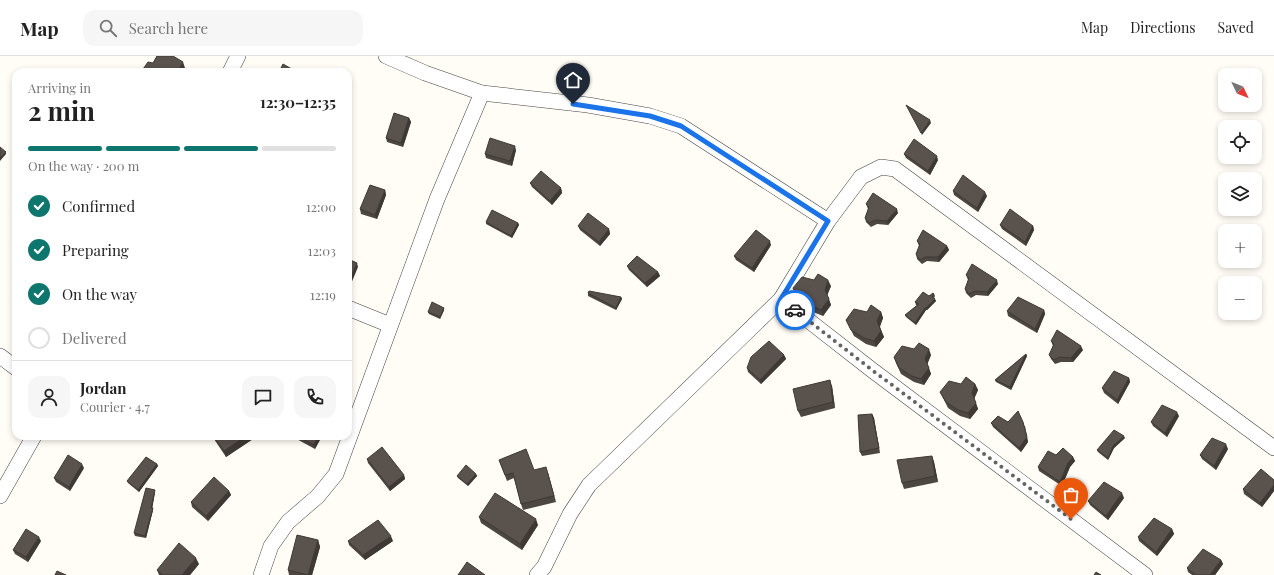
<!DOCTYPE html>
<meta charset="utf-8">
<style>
:root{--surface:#fff;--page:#f6f6f6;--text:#222;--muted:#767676;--line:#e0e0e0;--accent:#0f766e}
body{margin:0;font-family:"Playfair Display",serif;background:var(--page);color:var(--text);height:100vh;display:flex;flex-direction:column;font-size:15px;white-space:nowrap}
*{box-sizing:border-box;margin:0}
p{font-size:13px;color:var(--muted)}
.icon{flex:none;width:22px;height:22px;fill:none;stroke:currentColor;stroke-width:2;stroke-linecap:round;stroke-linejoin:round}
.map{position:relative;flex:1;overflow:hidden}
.details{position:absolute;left:12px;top:12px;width:340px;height:372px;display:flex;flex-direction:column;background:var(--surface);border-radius:12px;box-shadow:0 2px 6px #0003}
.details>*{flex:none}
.needle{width:26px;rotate:133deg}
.controls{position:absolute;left:1218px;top:12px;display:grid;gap:8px}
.controls a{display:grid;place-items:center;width:44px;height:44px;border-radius:8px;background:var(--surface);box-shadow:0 2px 6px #0003;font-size:20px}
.pin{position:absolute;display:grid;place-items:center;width:34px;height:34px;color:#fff;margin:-41px -17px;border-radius:50% 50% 50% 0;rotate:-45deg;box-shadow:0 0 4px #0007}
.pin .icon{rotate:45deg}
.courier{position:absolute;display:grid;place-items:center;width:40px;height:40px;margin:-20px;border:3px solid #1a73e8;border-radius:50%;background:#fff;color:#222;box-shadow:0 1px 5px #0007}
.headline em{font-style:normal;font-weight:700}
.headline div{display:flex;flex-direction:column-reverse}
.headline{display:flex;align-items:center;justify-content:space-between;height:68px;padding:0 16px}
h1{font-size:26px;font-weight:700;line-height:30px}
.bar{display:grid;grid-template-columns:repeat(4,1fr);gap:6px 4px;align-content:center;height:48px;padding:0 16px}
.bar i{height:5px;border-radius:3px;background:var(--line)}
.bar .selected{background:var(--accent)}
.bar p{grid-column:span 4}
.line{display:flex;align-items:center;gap:10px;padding:0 16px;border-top:1px solid var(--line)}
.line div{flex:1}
.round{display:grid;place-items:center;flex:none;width:42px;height:42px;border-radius:12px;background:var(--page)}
ol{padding:0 16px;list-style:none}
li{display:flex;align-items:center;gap:12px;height:44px}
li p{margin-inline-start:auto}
li .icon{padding:4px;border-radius:50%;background:var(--accent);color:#fff;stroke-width:4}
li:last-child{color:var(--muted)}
li i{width:22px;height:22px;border:2px solid var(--line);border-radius:50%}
header{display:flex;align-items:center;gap:24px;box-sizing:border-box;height:56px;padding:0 20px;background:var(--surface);border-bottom:1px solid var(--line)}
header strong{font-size:19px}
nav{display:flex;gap:22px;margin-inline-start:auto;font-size:14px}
.search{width:280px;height:36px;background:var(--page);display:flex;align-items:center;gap:10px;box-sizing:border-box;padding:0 14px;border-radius:12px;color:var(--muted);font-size:15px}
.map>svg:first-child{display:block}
</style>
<header>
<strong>Map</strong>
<div class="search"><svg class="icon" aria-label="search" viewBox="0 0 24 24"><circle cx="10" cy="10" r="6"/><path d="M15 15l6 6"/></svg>Search here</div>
<nav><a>Map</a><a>Directions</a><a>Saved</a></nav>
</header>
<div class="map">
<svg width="1274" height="519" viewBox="0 0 1274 519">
<rect width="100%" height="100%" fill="#fffdf5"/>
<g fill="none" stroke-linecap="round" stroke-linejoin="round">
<g stroke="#444" stroke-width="16">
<g id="street">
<polyline points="386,0 425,17 482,37 588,49 650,60 681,70 828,165"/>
<polyline points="230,16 238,0"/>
<polyline points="348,252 390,269"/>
<polyline points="0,300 16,312"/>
<polyline points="0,440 34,380"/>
<polyline points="261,519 271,490 288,466 318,440 336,418 437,143 482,37"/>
<polyline points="537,519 544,511 570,458 589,429 781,243"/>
<polyline points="1145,519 872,314 781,243 828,165 861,121 881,111 895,113 1274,392"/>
</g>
</g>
<use href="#street" stroke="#fff" stroke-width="15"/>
</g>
<g fill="#4d4742">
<polygon points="409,62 411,66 403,91 387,86 386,82"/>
<polygon points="516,94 512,110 486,102 485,98"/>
<polygon points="904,98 938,104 930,119 906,102"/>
<polygon points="530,127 561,132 562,137 552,149 532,131"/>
<polygon points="385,134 386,139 377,163 361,158 360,153"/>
<polygon points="953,135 987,140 978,156 954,139"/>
<polygon points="866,148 898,157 888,169 877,168 871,171 866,166 865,162 868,153"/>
<polygon points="486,166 518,167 519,169 512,182 486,168"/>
<polygon points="1000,169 1033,170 1034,174 1026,190 1002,173"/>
<polygon points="578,170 609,173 610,178 600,190 580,174"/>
<polygon points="917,185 947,190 949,194 939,206 927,205 922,208 917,203 916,198 919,190"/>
<polygon points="771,189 754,216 736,204 734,200"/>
<polygon points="627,210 658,216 660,220 647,231 629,214"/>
<polygon points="966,219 998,228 988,240 976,239 971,242 966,237 965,233 968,224"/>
<polygon points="831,230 827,239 831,249 823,260 811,255 799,246 793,232"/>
<polygon points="588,237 621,241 622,243 616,254 588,240"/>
<polygon points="934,238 935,240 934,242 936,245 927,254 926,254 916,269 906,261 905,259 917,249 916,249 915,246"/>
<polygon points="444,252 444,254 440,263 429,258 428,256"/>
<polygon points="1044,254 1045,258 1037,277 1008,260 1007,255"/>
<polygon points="867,256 881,256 883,262 880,271 884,281 876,291 866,288 854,280 846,264"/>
<polygon points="1051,285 1083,294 1073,306 1061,306 1055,308 1051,303 1049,299 1053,290"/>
<polygon points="1026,298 1027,300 1011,334 996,326 995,324"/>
<polygon points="784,299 786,303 761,328 748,316 747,312"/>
<polygon points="931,299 927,308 931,318 924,329 914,326 901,318 896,307 894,301"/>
<polygon points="1129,322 1130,326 1118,348 1104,337 1102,332"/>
<polygon points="961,328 975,328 978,334 974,343 978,353 970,363 960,360 948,352 940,336"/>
<polygon points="832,330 835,352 801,361 798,355"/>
<polygon points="872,358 874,362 880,397 862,400 860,396"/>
<polygon points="1179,360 1167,381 1153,370 1151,366"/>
<polygon points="991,367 1025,370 1028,386 1021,396 993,371"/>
<polygon points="212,380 252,380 253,383 226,401"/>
<polygon points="291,380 322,380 315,393"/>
<polygon points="1125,382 1114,392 1108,404 1098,396 1097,394"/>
<polygon points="1228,393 1216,414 1202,403 1200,399"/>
<polygon points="1056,399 1073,401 1075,405 1070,411 1062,430 1039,415 1038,411"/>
<polygon points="932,400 934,406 938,426 904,433 902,427"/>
<polygon points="367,403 404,419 405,423 390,435 368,407"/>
<polygon points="499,404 534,414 548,417 556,446 523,454 521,448 514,422 507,425"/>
<polygon points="157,408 158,410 139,436 128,427 127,425"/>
<polygon points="84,412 70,435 56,426 54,422"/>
<polygon points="476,418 477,420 468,430 458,422 457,420"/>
<polygon points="1274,424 1274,435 1262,451 1244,438 1243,433"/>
<polygon points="229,435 231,439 208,465 192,451 191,446"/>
<polygon points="155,436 152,452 153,454 146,482 135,480 134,477"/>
<polygon points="1124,442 1108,464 1090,449 1088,445"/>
<polygon points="479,461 538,469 522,494 481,467"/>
<polygon points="1172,473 1174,478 1157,500 1139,485 1138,481"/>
<polygon points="318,484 320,491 312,519 289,519 288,514"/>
<polygon points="41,485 28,506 15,498 13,494"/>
<polygon points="348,485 393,485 365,504 349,489"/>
<polygon points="1221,504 1223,508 1215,519 1192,519 1188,516 1187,512"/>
<polygon points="199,508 190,519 159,519 157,514"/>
</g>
<g fill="#3f3936">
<polygon points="183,6 185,12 183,16 177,16"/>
<polygon points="409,62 411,66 403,91 401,87"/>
<polygon points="930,64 931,67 922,79 921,77"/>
<polygon points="515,90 516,94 512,110 510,105"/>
<polygon points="6,96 6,98 0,105 0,102"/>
<polygon points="937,100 938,104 930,119 928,115"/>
<polygon points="561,132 562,137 552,149 550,145"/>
<polygon points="385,134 386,139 377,163 375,159"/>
<polygon points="985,136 987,140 978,156 977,152"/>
<polygon points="897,153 898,157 888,169 887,165"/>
<polygon points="518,167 519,169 512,182 511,180"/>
<polygon points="1033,170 1034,174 1026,190 1025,186"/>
<polygon points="609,173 610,178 600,190 599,186"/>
<polygon points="770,185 771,189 754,216 752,212"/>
<polygon points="947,190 949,194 939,206 938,201"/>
<polygon points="357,207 358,211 348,235 348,227"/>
<polygon points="658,216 660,220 647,231 645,227"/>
<polygon points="828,224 831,230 827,240 825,234"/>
<polygon points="997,224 998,228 988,240 987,236"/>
<polygon points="621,241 622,243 616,254 616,252"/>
<polygon points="829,243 831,249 823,260 821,254"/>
<polygon points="935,243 936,245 927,254 926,252"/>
<polygon points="444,252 444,254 440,263 440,261"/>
<polygon points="925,252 926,254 916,269 915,267"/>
<polygon points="1044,254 1045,258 1037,277 1035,273"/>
<polygon points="881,256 883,262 879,271 877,265"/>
<polygon points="881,275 884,281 876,291 874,285"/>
<polygon points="1081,290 1083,294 1073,306 1071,302"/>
<polygon points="929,293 931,299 927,309 925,303"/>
<polygon points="1026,298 1027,300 1011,334 1010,331"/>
<polygon points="784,299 786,303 761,328 760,324"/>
<polygon points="929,312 931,318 924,329 921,323"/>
<polygon points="1129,322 1130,326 1118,348 1117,344"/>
<polygon points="830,324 832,330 835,352 833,346"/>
<polygon points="975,328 978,334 974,343 972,337"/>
<polygon points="976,347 978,353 970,363 968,357"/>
<polygon points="1177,356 1179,360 1167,381 1165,377"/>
<polygon points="872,358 874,362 880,397 879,392"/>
<polygon points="1023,366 1028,386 1021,396 1019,392"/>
<polygon points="246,380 252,380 253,383 226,401 224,395"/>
<polygon points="318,380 322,380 315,393 314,389"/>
<polygon points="1124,380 1125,382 1114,392 1108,404 1108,402 1113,390"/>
<polygon points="1226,388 1228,393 1216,414 1214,410"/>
<polygon points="932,400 934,406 938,426 935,420"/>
<polygon points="1073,401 1075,405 1070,411 1062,430 1060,426 1068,407"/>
<polygon points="82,408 84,412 70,435 69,431"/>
<polygon points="157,408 158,410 139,436 138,434"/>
<polygon points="546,411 548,417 556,446 554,440"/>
<polygon points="476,418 477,420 468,430 467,428"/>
<polygon points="404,419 405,423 390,435 389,431"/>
<polygon points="1274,429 1274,435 1262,451 1260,447"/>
<polygon points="155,434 155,436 152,454 151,452"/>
<polygon points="229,435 231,439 208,465 206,460"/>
<polygon points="1122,437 1124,442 1108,464 1106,460"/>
<polygon points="153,452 153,454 146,482 145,480"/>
<polygon points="536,463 538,469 522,494 520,488"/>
<polygon points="1172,473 1174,478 1157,500 1156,496"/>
<polygon points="391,480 393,485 365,504 363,499"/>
<polygon points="39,481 41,485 28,506 26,501"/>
<polygon points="318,484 320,491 312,519 308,519"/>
<polygon points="196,502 199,508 190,519 182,519"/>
<polygon points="1221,504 1223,508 1215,519 1210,519"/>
</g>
<g fill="#5a524d" stroke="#3f3936">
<polygon points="157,0 173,0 183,6 177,16 141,16 148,6 153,7"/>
<polygon points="283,8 297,16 279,16"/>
<polygon points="906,49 930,64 921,77"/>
<polygon points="394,57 409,62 401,87 386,82"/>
<polygon points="490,82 515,90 510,105 485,98"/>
<polygon points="914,83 937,100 928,115 904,98"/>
<polygon points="0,91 6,96 0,102"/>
<polygon points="541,115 561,132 550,145 530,127"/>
<polygon points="963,119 985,136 977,152 953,135"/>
<polygon points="370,129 385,134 375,159 360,153"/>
<polygon points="873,137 897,153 887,165 875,164 869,167 865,162 869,151 866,148"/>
<polygon points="1010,153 1033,170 1025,186 1000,169"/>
<polygon points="492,154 518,167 511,180 486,166"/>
<polygon points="588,157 609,173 599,186 578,170"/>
<polygon points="756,174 770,185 752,212 734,200"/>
<polygon points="923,174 947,190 938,201 925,201 920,204 916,198 920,188 917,185"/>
<polygon points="637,200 658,216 645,227 627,210"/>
<polygon points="348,203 357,207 348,227"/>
<polygon points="972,208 997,224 987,236 975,235 969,238 965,233 969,222 966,219"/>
<polygon points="818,218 828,224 825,234 829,243 821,254 809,249 797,240 793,232 802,221 814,224"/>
<polygon points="589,235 621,241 616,252 588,237"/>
<polygon points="923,236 929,240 933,237 934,238 932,241 935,243 926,252 925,252 915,267 905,259 919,248 915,246"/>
<polygon points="1018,241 1044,254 1035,273 1007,255"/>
<polygon points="432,246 444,252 440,261 428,256"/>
<polygon points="871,249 881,256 877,265 881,275 874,285 864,282 851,274 846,264 854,253 867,256"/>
<polygon points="1057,274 1081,290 1071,302 1059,301 1054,304 1049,299 1054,288 1051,285"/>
<polygon points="769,285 784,299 760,324 747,312 751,301"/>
<polygon points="919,287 929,293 925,303 929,312 921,323 912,320 899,312 894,301 902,290 914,293"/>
<polygon points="1026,298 1010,331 995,324"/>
<polygon points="1114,315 1129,322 1117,344 1102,332"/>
<polygon points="966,321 975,328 972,337 976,347 968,357 958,354 946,346 940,336 949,325 961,328"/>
<polygon points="830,324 833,346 798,355 793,333"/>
<polygon points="1162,349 1177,356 1165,377 1151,366"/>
<polygon points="1018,355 1023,366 1027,381 1019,392 991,367 998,360 1008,366"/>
<polygon points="872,358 879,392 860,396 858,359"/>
<polygon points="1114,374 1124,380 1113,390 1108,402 1097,394"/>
<polygon points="213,380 246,380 224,395"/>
<polygon points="297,380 318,380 314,389"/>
<polygon points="1212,382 1226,388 1214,410 1200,399"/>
<polygon points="382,391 404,419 389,431 367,403"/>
<polygon points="1063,392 1073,401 1068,407 1060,426 1038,411 1048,395 1056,399"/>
<polygon points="526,393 534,414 546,411 554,440 521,448 513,417 505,419 499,404"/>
<polygon points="68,399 82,408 69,431 54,422"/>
<polygon points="932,400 935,420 902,427 897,404"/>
<polygon points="146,401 157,408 138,434 127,425"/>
<polygon points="466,409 476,418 467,428 457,420"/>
<polygon points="1261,413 1274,424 1274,429 1260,447 1243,433"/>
<polygon points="214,421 229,435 206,460 191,446"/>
<polygon points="1104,426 1122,437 1106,460 1088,445"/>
<polygon points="146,432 155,434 151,452 153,452 145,480 134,477"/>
<polygon points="495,437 536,463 520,488 479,461"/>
<polygon points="1154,462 1172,473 1156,496 1138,481"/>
<polygon points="378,464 391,480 363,499 348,485"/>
<polygon points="26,473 39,481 26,501 13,494"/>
<polygon points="297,479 318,484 308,519 288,514"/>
<polygon points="179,487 196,502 182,519 163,519 157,514"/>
<polygon points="1203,493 1221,504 1210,519 1196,519 1187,512"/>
<polygon points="467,506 485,519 458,519"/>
<polygon points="57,515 66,519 55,519"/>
<polygon points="1096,516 1101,519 1094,519"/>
</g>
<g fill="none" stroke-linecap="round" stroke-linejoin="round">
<polyline stroke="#646461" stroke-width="4" stroke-dasharray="0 7.2" points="795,254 872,314 1071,463"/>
<polyline stroke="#1a73e8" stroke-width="5" points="573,48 650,60 681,70 828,165 781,243 795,254"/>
</g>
</svg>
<div class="controls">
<a><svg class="needle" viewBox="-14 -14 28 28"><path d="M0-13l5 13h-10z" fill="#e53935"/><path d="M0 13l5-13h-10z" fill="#767676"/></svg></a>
<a><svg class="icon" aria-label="locate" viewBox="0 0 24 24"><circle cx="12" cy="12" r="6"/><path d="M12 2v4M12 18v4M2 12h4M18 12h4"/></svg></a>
<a><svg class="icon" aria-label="layers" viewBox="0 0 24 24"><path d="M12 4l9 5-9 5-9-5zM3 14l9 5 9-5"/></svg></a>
<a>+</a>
<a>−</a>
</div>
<div class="pin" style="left:1071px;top:463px;background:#ea580c"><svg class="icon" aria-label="bag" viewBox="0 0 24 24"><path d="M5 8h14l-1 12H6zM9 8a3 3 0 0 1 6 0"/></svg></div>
<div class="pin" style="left:573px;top:48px;background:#1f2937"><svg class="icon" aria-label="home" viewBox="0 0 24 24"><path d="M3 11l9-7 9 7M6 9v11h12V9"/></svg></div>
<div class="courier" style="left:795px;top:254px"><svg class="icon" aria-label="car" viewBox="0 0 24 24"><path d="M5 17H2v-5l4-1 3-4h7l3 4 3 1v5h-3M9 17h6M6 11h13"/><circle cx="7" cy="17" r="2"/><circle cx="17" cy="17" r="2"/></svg></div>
<section class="details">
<div class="headline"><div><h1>2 min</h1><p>Arriving in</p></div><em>12:30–12:35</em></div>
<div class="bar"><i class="selected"></i><i class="selected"></i><i class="selected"></i><i></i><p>On the way · 200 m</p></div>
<ol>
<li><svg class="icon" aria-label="check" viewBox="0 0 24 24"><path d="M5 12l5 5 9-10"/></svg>Confirmed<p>12:00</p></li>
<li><svg class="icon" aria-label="check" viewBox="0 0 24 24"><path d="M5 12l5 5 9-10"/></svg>Preparing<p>12:03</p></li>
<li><svg class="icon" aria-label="check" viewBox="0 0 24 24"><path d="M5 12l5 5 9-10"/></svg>On the way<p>12:19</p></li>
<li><i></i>Delivered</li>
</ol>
<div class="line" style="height:72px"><a class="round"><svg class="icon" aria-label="person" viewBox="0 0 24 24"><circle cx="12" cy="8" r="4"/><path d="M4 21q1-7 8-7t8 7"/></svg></a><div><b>Jordan</b><p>Courier · 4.7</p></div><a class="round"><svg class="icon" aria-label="chat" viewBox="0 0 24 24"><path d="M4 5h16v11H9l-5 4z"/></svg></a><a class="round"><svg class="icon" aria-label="phone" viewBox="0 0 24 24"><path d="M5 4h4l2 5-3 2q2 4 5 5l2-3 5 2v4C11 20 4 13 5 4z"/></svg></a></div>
</section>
</div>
